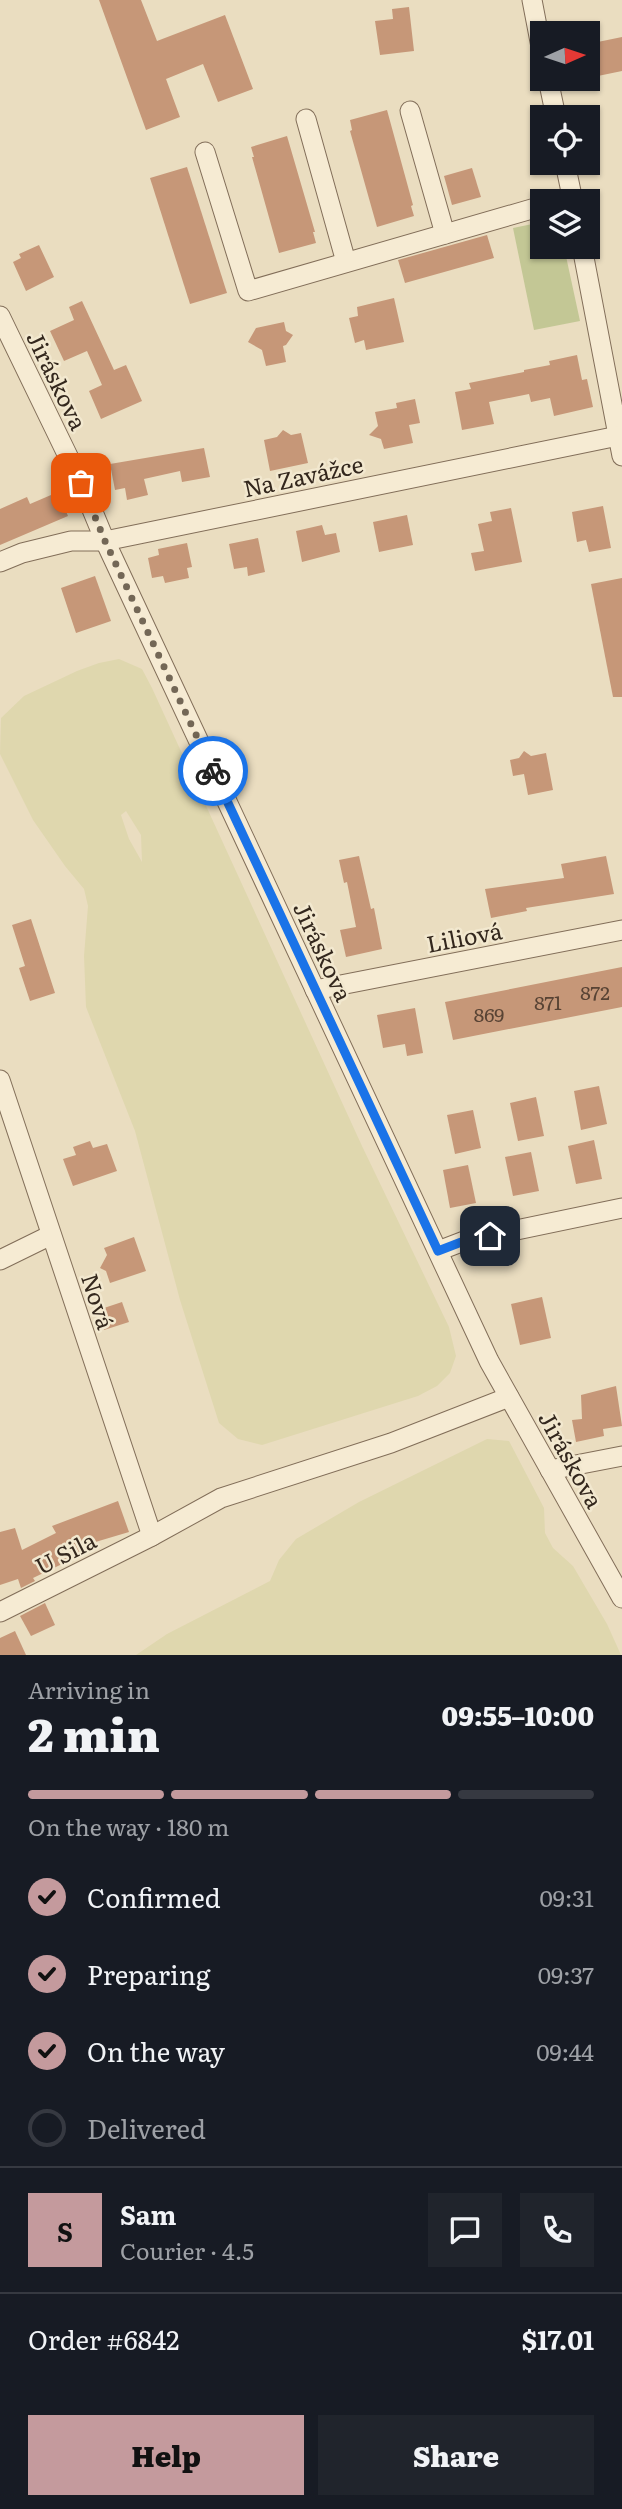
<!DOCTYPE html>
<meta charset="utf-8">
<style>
:root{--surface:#171b24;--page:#20242c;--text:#f1f3f6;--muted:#9ea1a6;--line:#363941;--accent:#c49a9d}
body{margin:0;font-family:Literata,serif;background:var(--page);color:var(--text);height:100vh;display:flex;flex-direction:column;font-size:26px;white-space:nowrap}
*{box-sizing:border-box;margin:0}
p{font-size:23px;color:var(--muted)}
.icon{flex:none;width:38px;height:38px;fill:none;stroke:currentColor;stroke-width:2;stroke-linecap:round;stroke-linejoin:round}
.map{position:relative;height:1655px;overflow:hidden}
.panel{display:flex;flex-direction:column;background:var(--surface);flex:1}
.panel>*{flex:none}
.needle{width:46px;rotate:87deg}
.fabs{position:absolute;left:530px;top:21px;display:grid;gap:14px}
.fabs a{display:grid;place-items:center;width:70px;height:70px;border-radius:0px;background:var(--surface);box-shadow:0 2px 5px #0004;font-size:35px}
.pin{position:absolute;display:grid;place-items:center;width:60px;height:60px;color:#fff;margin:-30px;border-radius:14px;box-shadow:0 4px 10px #0006}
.courier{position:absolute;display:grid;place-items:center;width:70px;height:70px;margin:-35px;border:5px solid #1a73e8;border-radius:50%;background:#fff;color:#222;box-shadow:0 2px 9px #0007}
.head em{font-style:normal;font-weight:800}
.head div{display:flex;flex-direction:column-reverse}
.head{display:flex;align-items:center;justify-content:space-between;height:119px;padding:0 28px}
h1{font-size:46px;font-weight:800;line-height:52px}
.bar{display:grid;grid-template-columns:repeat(4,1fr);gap:10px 7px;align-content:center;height:84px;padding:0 28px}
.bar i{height:9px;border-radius:5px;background:var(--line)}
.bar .on{background:var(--accent)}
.bar p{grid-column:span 4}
.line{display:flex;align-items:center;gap:18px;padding:0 28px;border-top:2px solid var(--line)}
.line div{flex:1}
.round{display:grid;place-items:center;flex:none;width:74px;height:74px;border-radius:0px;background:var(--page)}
ol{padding:0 28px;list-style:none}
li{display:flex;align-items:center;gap:21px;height:77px}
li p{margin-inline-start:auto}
li .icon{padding:7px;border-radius:50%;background:var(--accent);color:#111;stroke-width:4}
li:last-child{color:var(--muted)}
li i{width:38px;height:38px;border:4px solid var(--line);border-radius:50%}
.action{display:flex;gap:14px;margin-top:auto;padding:14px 28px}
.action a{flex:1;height:80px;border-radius:0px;background:var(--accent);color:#111;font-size:28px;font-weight:800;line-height:80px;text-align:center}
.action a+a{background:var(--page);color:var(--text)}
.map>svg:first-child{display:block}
</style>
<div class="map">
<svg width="622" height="1655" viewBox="0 0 622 1655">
<rect width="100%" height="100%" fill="#eaddc0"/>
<g fill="#dfd7ae" fill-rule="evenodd">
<path d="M 119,659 L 142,669 L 152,688 L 362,1146 L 449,1327 L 456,1356 L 450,1373 L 437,1386 L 418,1396 L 262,1445 L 238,1439 L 219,1423 L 180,1300 L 135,1131 L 86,1007 L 84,956 L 88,906 L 84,889 L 65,866 L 33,820 L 0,754 L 1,718 L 24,696 L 77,671 L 99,663 ZM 126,811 L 141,835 L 142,862 L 129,839 L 121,815 Z"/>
<polygon points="487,1439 509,1441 544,1508 545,1533 553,1548 573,1566 607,1624 621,1655 136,1655 167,1634 270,1581 279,1560 296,1539 359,1502"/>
</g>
<polygon fill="#c3c795" points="542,222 542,247 564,247 580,321 534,330 513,228"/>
<g fill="#c69778">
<polygon points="99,0 141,0 157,41 225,15 253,89 218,102 203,64 166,79 180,117 146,130"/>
<polygon points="409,7 414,51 380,55 375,21 393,19 392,9"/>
<polygon points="622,37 622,71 593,77 588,44"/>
<polygon points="387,110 413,205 411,206 414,216 377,227 350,131 352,130 350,120"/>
<polygon points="287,136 315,232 313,232 316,243 279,253 252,157 254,157 251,147"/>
<polygon points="187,167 227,293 190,304 150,178"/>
<polygon points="472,168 481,197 452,205 444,176"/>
<polygon points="487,235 494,258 405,283 398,260"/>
<polygon points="39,245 54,277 26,291 13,262 21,258 19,254"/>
<polygon points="394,298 404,342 366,350 364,340 355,343 349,318 358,316 357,307"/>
<polygon points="82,301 114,370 126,365 142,401 101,419 89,391 102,385 87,351 64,361 50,331 74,320 69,307"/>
<polygon points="284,322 286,331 293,335 286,345 283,346 286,362 266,366 262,350 248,342 256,328"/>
<polygon points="577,355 582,380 587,379 593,407 554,416 550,398 531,402 529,394 489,402 494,424 462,430 455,392 471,389 469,383 524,372 524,370 550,365 549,361"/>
<polygon points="415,399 420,423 409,425 413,443 384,449 381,439 369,435 378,426 375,412 397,408 396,403"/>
<polygon points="283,430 291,435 301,433 308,463 270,471 264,440 277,437"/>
<polygon points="204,448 210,477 182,482 180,471 144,479 148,495 127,500 125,488 115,490 110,464"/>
<polygon points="58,492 68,516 0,545 0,509 27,497 30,504"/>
<polygon points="603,506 611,548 589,552 586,540 577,542 572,512"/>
<polygon points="511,508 522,562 475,571 471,553 484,551 478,524 492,521 490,512"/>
<polygon points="407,515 413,545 379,552 373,522"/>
<polygon points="322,525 325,535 336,533 340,552 302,562 296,531"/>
<polygon points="258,538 265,572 248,576 247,567 234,569 229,544"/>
<polygon points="187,543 192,567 187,568 189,578 165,583 163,576 152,578 148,558 159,555 158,549"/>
<polygon points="95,576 111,621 76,633 61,588"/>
<polygon points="622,578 622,697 613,697 591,584"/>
<polygon points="524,751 531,756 546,753 553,790 528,795 524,774 513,776 510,760 519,758"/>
<polygon points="359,856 371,909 374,908 382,949 346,957 340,930 356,927 347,882 344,883 339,860"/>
<polygon points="606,856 614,894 526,908 527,911 491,918 485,889 564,878 561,864"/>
<polygon points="31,919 55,993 30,1001 19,968 25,966 12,925"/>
<polygon points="622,967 622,1007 453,1040 445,1002"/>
<polygon points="415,1008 423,1053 407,1056 405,1044 383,1048 377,1015"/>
<polygon points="599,1086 607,1124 581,1130 574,1091"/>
<polygon points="536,1097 544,1136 518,1141 510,1103"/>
<polygon points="473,1110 481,1148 455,1154 447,1115"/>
<polygon points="594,1140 602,1179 576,1184 568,1146"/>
<polygon points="90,1141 93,1148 107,1144 117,1171 73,1186 63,1159 76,1155 73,1147"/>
<polygon points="531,1152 539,1191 513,1196 505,1157"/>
<polygon points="468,1165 476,1203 450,1208 443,1170"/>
<polygon points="134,1237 146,1271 110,1283 106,1271 100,1268 107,1255 104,1248"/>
<polygon points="542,1297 551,1338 520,1345 511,1304"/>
<polygon points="122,1302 129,1322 104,1330 98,1310"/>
<polygon points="616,1386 622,1426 603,1429 604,1436 576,1442 572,1420 582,1419 581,1395"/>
<polygon points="118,1501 129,1532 82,1546 85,1553 33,1578 35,1581 21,1588 18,1579 0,1585 0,1532 15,1528 22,1550 56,1533 52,1526"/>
<polygon points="45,1603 55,1625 31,1636 20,1616"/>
<polygon points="15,1631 26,1655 0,1655 0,1638"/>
</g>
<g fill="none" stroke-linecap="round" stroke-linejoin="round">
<g stroke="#826e59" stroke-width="21">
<g id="minor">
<polyline points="532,0 542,52"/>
<polyline points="548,79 556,117"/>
<polyline points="410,111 445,234"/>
<polyline points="306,119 346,262"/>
<polyline points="205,152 248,291 542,206"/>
<polyline points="565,163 573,201"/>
<polyline points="582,247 622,456"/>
<polyline points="0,316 81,483 105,541 489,1361 622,1598"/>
<polyline points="0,562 22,553 71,541 105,541 618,436"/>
<polyline points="315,990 622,930"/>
<polyline points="0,1080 152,1536"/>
<polyline points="438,1251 464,1241 622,1208"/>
<polyline points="0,1260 51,1235"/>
<polyline points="550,1470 622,1456"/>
<polyline points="0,1612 152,1536 221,1498 391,1443 509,1397"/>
</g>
</g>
<use href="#minor" stroke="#f6ebd3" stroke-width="19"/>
</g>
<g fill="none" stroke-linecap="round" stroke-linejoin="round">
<polyline stroke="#736756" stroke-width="7" stroke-dasharray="0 12.6" points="81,483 105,541 213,771"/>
<polyline stroke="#1a73e8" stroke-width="9" points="213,771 438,1251 464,1241 490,1236"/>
</g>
<g text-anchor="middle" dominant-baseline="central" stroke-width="5" stroke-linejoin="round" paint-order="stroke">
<g font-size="19" fill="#584334">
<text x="595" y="992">872</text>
<text x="548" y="1002">871</text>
<text x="489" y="1014">869</text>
</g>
<g font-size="23" fill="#33271d" stroke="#f2e8cf">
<text transform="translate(58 380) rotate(64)">Jiráskova</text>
<text transform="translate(303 475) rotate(-12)">Na Zavážce</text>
<text transform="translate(464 936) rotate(-11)">Liliová</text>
<text transform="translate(324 951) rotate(65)">Jiráskova</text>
<text transform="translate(99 1301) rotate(72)">Nová</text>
<text transform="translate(572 1459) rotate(61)">Jiráskova</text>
<text transform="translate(65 1552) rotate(-27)">U Sila</text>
</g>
</g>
</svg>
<div class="fabs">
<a><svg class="needle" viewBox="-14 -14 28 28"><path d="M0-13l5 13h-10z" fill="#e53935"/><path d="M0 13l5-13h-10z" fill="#9ea1a6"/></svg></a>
<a><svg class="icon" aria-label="locate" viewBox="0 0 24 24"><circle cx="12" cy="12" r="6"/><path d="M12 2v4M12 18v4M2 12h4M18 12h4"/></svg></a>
<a><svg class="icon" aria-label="layers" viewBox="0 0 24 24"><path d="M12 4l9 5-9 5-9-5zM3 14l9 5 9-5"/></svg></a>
</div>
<div class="pin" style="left:81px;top:483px;background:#ea580c"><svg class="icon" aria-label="bag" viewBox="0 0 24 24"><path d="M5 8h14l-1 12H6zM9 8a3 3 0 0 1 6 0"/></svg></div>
<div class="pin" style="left:490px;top:1236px;background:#1f2937"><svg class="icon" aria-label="home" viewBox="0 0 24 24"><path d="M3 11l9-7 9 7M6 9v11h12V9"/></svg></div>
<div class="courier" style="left:213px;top:771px"><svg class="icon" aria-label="bike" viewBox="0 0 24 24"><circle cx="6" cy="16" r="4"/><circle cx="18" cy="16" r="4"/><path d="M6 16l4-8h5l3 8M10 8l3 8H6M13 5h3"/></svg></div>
</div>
<section class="panel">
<div class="head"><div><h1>2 min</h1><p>Arriving in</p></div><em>09:55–10:00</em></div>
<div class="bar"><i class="on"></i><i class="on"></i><i class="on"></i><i></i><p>On the way · 180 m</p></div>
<ol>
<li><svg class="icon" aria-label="check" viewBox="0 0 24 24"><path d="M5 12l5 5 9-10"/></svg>Confirmed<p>09:31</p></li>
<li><svg class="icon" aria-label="check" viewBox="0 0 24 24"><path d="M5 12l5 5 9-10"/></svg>Preparing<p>09:37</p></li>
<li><svg class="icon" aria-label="check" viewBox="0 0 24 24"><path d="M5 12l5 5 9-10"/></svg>On the way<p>09:44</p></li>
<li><i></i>Delivered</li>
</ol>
<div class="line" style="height:126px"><b class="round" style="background:var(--accent);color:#111">S</b><div><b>Sam</b><p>Courier · 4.5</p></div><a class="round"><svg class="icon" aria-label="chat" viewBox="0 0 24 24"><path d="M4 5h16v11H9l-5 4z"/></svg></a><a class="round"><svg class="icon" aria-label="phone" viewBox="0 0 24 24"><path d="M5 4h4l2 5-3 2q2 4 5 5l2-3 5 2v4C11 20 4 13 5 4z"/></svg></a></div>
<div class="line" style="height:91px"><div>Order #6842</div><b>$17.01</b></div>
<div class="action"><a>Help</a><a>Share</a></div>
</section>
